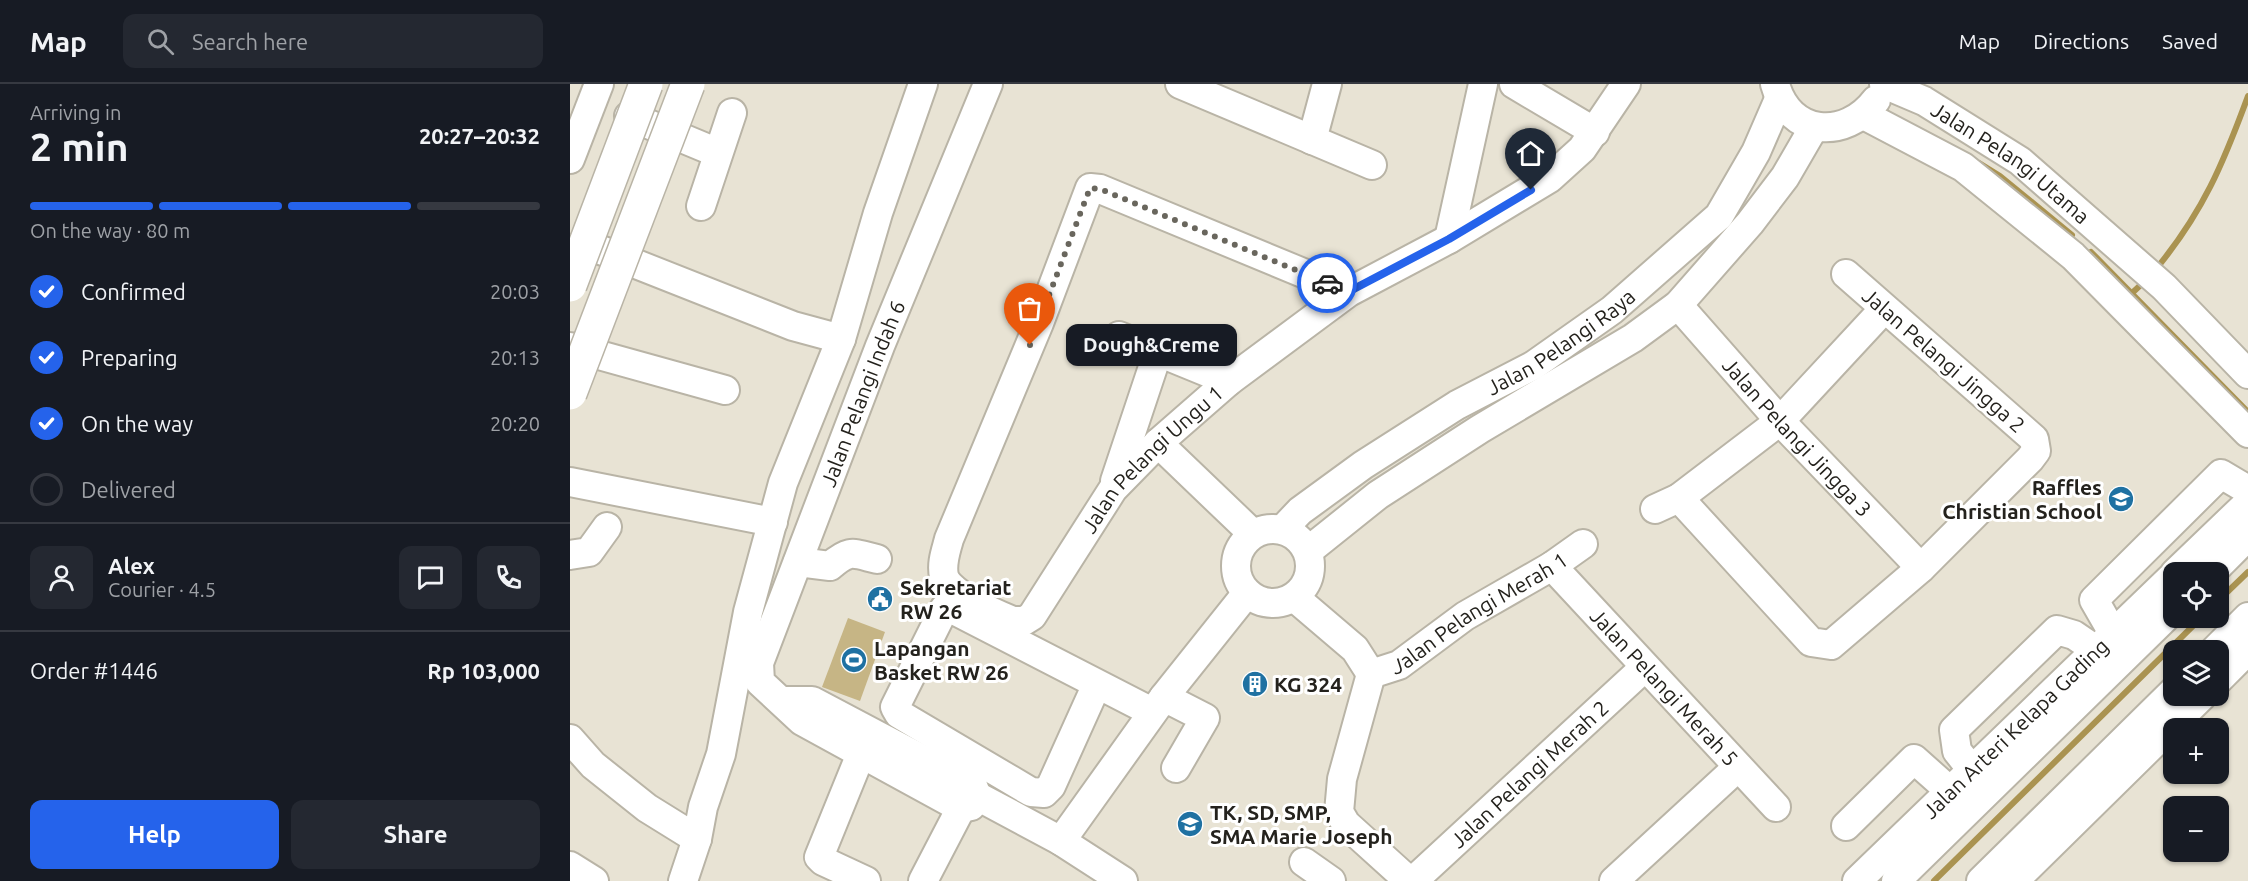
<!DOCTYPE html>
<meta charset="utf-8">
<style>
:root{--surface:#171b24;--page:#242831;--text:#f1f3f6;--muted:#9ea1a6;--line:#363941;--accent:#2563eb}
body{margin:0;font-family:Ubuntu,sans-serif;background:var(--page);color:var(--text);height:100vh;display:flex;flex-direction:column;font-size:22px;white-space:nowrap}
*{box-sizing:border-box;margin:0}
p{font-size:20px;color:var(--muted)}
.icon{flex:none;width:33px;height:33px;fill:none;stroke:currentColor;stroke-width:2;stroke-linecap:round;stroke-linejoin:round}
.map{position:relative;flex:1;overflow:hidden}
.details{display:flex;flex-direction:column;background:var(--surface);width:570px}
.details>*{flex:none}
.buttons{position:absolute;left:1593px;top:478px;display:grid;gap:12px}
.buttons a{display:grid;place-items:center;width:66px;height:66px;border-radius:12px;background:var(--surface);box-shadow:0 2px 4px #0004;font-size:30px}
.pin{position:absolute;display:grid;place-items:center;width:51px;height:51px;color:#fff;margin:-62px -26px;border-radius:50% 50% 50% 0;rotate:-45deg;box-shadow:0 0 6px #0007}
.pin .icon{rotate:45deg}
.courier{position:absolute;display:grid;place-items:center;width:60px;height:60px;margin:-30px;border:4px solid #2563eb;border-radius:50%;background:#fff;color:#222;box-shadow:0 2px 8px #0007}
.bubble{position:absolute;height:42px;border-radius:12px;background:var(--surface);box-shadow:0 2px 4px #0004;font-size:20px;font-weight:600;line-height:42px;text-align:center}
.head em{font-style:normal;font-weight:600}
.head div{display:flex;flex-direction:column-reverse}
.head{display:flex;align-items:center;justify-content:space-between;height:102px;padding:0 30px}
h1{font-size:39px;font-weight:600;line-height:45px}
.bar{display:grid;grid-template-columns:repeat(4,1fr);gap:9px 6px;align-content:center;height:72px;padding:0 30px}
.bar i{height:8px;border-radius:4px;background:var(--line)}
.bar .active{background:var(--accent)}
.bar p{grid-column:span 4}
.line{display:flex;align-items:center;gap:15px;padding:0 30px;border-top:2px solid var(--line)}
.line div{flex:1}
.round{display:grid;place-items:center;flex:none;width:63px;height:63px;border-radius:12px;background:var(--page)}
ol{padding:0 30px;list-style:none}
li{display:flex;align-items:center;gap:18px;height:66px}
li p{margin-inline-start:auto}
li .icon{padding:6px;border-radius:50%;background:var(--accent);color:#fff;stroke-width:4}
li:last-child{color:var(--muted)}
li i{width:33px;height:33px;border:3px solid var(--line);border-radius:50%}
.primary-button{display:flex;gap:12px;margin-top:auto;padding:12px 30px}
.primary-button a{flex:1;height:69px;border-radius:12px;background:var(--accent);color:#fff;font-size:24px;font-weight:600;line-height:69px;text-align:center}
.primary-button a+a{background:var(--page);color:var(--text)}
header{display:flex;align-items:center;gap:36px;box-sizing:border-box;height:84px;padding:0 30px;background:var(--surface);border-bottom:2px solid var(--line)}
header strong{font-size:28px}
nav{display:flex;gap:33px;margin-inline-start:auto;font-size:21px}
.search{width:420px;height:54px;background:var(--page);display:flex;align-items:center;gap:15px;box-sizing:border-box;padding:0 21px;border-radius:12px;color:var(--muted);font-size:22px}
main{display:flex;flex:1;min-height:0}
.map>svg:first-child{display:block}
</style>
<header>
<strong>Map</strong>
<div class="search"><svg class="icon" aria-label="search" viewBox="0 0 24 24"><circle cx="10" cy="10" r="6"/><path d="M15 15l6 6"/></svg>Search here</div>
<nav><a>Map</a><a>Directions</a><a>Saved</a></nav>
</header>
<main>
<section class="details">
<div class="head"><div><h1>2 min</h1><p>Arriving in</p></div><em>20:27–20:32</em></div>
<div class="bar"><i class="active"></i><i class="active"></i><i class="active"></i><i></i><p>On the way · 80 m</p></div>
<ol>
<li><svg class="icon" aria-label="check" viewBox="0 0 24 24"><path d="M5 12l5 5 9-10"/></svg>Confirmed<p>20:03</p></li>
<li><svg class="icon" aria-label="check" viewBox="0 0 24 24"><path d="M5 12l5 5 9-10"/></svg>Preparing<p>20:13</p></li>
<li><svg class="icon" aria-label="check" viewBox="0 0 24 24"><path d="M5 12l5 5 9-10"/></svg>On the way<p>20:20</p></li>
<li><i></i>Delivered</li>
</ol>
<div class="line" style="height:108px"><a class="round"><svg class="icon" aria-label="person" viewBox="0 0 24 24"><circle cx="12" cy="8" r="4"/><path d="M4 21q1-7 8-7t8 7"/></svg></a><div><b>Alex</b><p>Courier · 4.5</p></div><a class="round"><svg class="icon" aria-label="chat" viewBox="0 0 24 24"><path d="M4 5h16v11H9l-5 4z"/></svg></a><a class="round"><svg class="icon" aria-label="phone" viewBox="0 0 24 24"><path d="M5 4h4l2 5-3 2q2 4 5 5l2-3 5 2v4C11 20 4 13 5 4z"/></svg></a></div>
<div class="line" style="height:78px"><div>Order #1446</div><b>Rp 103,000</b></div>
<div class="primary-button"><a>Help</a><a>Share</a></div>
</section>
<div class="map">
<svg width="1678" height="797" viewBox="0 0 1678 797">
<rect width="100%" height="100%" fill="#e8e3d4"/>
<polygon fill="#c6b585" points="278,534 315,548 290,617 252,603"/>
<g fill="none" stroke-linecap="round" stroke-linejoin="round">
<g stroke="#aa9351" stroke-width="6">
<polyline points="1409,79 1430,92 1502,151"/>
<polyline points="1521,168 1678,328"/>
<path d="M 1586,185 C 1633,128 1653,80 1678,12"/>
<polyline points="1561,210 1576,196"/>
<polyline points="1648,517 1678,488"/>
<polyline points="1364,797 1631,534"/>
</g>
<g stroke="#b9b4a6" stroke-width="32">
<g id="minor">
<polyline points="610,0 802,81"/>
<polyline points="944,0 1025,48"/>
<path d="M 1205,0 C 1219,52 1275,57 1306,16"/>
<path id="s1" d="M 1314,0 L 1354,17 L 1450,77 L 1594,203 L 1678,290"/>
<polyline points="1294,31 1393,83 1503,172 1678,349"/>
<polyline points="59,32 148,69"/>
<polyline points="742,56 757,0"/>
<polyline points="0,75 29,0"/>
<polyline points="131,122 162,29"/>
<polyline points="879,155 913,0"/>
<polyline points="13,159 223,242 271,255"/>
<path id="s2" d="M 779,208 L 530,105 L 520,104 L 469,239 L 379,455 C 376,467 371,479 374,492 C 379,510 426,530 443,537 L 454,537 L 462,532 L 543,405 L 588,359 L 659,297 L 779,208 L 879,155 L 980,94 L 1012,65 L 1056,0"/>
<path id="s3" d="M 1108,221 L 1210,337 L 1351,484"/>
<polyline points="549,252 659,297"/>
<polyline points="0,263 155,306"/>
<polyline points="588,359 683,450"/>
<polyline points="545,397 588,268"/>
<polyline points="0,398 203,438"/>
<polyline points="1109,414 1241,558 1261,561 1351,484 1460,375 1466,367 1464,355 1276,190"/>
<polyline points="1085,425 1109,414 1210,337 1314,225"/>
<circle cx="703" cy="482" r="37"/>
<path id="s4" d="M 713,445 L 730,427 L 793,381 L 887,321 L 964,281 L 1042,226 L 1149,132 L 1186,68 L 1209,15"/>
<polyline points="738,467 808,411 910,345 1063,254 1108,221 1180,139 1215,93 1244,43"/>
<polyline points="0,471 19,468 37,443"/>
<path d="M 228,478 L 260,482 C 280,465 282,469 307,475"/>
<path id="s5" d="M 982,482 L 1206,723"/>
<polyline points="1605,489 1678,419"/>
<polyline points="1641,489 1678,452"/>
<polyline points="724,513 785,565 801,590"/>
<polyline points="1543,549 1524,516 1651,390 1678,406"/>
<polyline points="1644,567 1678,533"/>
<polyline points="1648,596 1678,566"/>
<polyline points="527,600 481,702 474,709 461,708 329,630 325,623 374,525 382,525 582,628"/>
<polyline points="594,613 677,509"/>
<path id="s6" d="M 211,617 L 242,617 L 403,702 L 407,712 L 401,722 L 391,724 L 232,637 L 190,598 L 189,579 L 310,262 L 418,0"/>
<polyline points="0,655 23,681 77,724 127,755"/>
<polyline points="1402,686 1387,667 1384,646 1487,546 1504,551 1526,566"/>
<polyline points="407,712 491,757 553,797"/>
<polyline points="1276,742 1344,675 1380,707"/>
<polyline points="491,757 594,613 635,634 606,684"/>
<polyline points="734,778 761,797"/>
<polyline points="0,782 24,797"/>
<polyline points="113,797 127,755 133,723 151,670 178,528 213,399 271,255 308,129 353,0"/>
<polyline points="296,797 253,777 249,773 286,682 300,654"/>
<polyline points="353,797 391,724"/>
<path id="s7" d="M 839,797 L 776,740 L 769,728 L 772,695 L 801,590 L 829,581 L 895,532 L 982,482 L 1013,460"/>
<path id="s8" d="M 843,797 L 1075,583"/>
<polyline points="1044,797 1168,683"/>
<path id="s9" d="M 1287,797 L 1604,491"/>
<polyline points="1326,797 1604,525"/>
<polyline points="1411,797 1604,607"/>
<polyline points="1444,797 1632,612"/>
</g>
</g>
<use href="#minor" stroke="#fff" stroke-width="28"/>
<g stroke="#b9b4a6" stroke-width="36" stroke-linecap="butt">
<g id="highway-bridge">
<polyline points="0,201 76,0"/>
<polyline points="0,309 118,0"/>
</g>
</g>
<use href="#highway-bridge" stroke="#fff" stroke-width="33"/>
</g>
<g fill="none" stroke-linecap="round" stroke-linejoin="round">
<polyline stroke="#69665d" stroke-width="6" stroke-dasharray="0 10.8" points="460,261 520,104 530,105 757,199"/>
<polyline stroke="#2563eb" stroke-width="8" points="757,199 778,208 879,155 961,106"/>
</g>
<defs>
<g id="school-disc" transform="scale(1.35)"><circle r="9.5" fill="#1f71a2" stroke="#fff"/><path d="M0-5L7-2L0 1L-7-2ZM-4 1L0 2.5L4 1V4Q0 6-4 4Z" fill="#fff"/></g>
<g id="civic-disc" transform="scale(1.35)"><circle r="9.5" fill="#1f71a2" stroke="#fff"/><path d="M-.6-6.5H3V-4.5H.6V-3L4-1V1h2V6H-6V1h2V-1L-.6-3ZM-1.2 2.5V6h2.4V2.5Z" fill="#fff"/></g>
<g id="stadium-disc" transform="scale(1.35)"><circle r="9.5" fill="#1f71a2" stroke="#fff"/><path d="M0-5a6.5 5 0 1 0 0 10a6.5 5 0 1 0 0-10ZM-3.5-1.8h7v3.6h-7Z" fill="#fff"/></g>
<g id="building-disc" transform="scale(1.35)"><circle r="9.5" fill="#1f71a2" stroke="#fff"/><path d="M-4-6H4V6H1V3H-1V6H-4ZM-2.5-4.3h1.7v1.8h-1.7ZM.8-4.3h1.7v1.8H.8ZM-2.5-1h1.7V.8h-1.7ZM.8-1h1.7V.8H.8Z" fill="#fff"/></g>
</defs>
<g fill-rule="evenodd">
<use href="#school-disc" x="1551" y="415"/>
<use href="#civic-disc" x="310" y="515"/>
<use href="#stadium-disc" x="284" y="576"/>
<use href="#building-disc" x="685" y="600"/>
<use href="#school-disc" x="620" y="740"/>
</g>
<g text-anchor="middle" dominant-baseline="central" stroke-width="6" stroke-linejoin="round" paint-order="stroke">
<g font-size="21" fill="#24221d" stroke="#fff">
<text stroke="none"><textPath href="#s1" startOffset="150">Jalan Pelangi Utama</textPath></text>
<text stroke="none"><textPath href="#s4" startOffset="336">Jalan Pelangi Raya</textPath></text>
<text transform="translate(1374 276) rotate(41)">Jalan Pelangi Jingga 2</text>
<text stroke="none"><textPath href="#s6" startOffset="792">Jalan Pelangi Indah 6</textPath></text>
<text stroke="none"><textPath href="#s3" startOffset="178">Jalan Pelangi Jingga 3</textPath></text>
<text stroke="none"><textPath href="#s2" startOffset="999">Jalan Pelangi Ungu 1</textPath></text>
<text stroke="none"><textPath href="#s7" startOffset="366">Jalan Pelangi Merah 1</textPath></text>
<text stroke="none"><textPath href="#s5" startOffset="165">Jalan Pelangi Merah 5</textPath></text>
<text stroke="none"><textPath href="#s9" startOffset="220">Jalan Arteri Kelapa Gading</textPath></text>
<text stroke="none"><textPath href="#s8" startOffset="158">Jalan Pelangi Merah 2</textPath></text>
</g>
<g font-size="21" font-weight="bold" fill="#24221d" stroke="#fff" text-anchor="start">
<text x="1532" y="403" text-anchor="end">Raffles<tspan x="1532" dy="24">Christian School</tspan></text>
<text x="330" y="503">Sekretariat<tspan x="330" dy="24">RW 26</tspan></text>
<text x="304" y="564">Lapangan<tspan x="304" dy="24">Basket RW 26</tspan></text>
<text x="704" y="600">KG 324</text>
<text x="640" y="728">TK, SD, SMP,<tspan x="640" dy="24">SMA Marie Joseph</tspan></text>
</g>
</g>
</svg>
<div class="buttons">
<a><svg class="icon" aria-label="locate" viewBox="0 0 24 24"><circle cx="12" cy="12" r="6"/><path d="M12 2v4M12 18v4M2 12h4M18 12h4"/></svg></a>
<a><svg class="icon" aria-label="layers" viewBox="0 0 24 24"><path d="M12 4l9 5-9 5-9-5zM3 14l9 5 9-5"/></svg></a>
<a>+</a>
<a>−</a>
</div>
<div class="pin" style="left:460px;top:261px;background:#ea580c"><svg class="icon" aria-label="bag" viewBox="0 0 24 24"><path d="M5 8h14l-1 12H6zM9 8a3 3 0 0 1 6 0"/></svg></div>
<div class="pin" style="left:961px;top:106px;background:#1f2937"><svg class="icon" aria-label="home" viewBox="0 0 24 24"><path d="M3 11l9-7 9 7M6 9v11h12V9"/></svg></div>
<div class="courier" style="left:757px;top:199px"><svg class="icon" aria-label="car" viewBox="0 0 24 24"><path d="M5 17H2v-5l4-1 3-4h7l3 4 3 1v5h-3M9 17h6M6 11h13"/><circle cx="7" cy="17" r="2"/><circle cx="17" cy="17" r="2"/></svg></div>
<div class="bubble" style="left:496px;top:240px;width:171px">Dough&amp;Creme</div>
</div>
</main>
